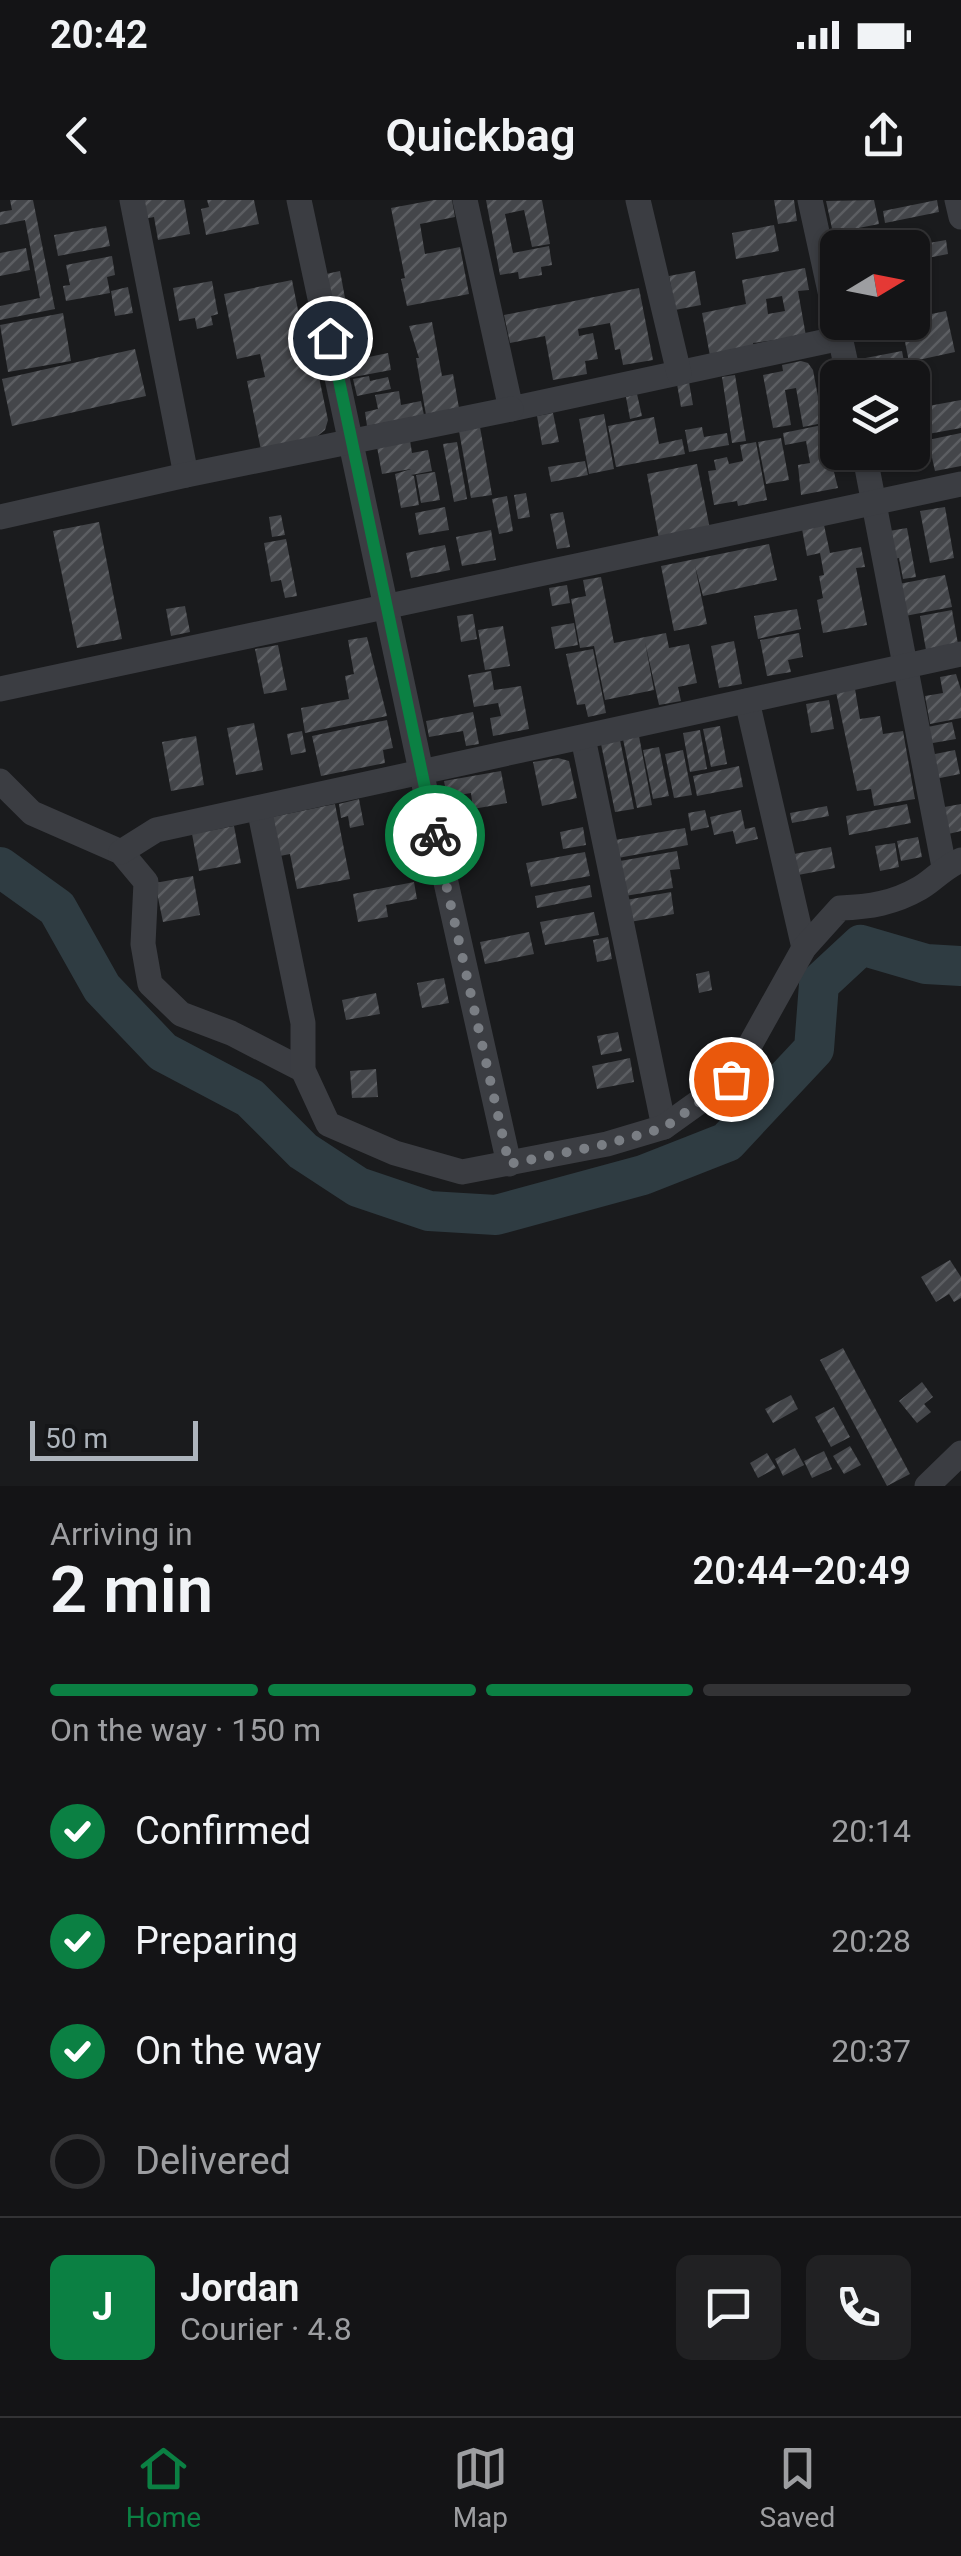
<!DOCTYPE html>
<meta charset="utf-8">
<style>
:root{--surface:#141416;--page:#212123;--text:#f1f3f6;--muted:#9d9ea1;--line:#333335;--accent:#0b8043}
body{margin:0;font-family:Roboto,sans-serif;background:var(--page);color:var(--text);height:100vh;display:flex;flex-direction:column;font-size:38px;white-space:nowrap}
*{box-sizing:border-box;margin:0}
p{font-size:32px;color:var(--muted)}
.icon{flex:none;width:55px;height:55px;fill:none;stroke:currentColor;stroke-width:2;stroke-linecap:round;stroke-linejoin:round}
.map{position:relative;height:1286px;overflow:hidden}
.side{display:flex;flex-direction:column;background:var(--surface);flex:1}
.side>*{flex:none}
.needle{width:65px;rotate:80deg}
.fabs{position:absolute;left:820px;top:30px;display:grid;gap:20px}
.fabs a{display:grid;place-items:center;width:110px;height:110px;border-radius:15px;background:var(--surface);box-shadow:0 2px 8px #0004,0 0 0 2px var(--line);font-size:50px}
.scale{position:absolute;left:30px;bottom:25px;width:168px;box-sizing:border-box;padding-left:10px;border:5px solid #adb4bc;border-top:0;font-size:28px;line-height:35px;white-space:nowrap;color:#adb4bc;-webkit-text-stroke:8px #151618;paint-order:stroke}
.pin{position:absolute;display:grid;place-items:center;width:85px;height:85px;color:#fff;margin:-42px;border:5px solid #fff;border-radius:50%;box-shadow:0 2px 10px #0007}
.courier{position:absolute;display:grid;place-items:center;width:100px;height:100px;margin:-50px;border:8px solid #0b8043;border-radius:50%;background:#fff;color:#222;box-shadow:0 2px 12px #0007}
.overview em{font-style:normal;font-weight:600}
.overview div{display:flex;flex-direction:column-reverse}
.overview{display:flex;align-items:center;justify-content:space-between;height:170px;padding:0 50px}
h1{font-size:65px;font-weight:600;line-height:75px}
.bar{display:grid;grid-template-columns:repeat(4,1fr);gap:15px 10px;align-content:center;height:120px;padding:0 50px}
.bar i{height:12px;border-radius:8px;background:var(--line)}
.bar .active{background:var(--accent)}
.bar p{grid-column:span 4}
.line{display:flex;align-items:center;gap:25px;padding:0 50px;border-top:2px solid var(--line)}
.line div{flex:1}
.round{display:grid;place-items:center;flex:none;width:105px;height:105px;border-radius:15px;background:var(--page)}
ol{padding:0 50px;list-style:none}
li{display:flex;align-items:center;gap:30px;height:110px}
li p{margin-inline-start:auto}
li .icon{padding:10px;border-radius:50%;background:var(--accent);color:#fff;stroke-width:4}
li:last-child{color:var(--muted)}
li i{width:55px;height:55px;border:5px solid var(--line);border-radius:50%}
.status{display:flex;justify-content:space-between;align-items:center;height:70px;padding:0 50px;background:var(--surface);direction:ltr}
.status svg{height:28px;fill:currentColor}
header{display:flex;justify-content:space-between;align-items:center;height:130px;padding:0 50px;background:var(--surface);font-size:45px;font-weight:600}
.dock{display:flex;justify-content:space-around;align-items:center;height:140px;border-top:2px solid var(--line);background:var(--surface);font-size:28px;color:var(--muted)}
.dock a{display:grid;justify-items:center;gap:5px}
.dock .active{color:var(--accent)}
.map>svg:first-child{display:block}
</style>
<div class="status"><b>20:42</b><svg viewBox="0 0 49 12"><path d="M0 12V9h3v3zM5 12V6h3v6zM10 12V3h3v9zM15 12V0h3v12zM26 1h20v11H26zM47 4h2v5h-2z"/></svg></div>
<header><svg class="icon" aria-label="back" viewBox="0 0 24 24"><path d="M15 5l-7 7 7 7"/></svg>Quickbag<svg class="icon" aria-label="share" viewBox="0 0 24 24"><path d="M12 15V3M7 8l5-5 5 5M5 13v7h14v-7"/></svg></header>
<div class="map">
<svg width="961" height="1286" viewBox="0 0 961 1286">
<defs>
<pattern id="building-hatch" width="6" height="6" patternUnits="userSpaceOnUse" patternTransform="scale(2.5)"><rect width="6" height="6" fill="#44464a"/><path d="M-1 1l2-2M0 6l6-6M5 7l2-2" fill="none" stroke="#5c5e62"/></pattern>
</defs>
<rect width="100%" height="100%" fill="#1a1b1d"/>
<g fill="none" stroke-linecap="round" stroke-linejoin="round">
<polyline stroke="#2f3c42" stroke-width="40" points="0,667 57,708 102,788 163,852 250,898 303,951 358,987 429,1011 496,1015 643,975 727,942 814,849 819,784 861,745 926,764 961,766"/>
</g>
<g fill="url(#building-hatch)" fill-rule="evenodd">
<polygon points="10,0 33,0 55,109 0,120 0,106 40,98 25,20 0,25 0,12 12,10"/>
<polygon points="137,0 184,0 190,34 158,40 154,17 144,19"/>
<polygon points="207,0 254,0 259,24 206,35 201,9 209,7"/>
<polygon points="434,0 452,0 455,17 420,24 425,54 460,47 469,94 407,106 401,79 405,78 391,8"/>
<polygon points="486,0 542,0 550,44 532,47 524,10 505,14 513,53 549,46 552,65 541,67 542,75 519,79 518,72 500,75"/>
<polygon points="774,0 794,0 797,21 778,24"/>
<polygon points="874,0 879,24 833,33 826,1"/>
<polygon points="937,0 939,12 885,23 883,11"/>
<polygon points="774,25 779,51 736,59 732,33"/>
<polygon points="106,26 110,46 58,56 54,35"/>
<polygon points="946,40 948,54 912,61 912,46"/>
<polygon points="26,48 30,70 0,76 0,53"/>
<polygon points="112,56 115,75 107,77 110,93 66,101 63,86 70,85 66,65"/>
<path d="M 805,68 L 809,90 L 798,91 L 806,136 L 753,143 L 754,148 L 710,156 L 702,113 L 746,104 L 742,80 ZM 782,96 L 785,111 L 768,114 L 766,99 Z"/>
<polygon points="340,71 345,98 331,101 326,74"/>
<polygon points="695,71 701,105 675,110 669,76"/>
<polygon points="292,80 305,145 312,144 328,220 325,230 315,238 261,250 247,181 265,177 260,154 237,159 224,94"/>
<polygon points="212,81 218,114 211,116 213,125 197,129 195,118 179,121 173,88"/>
<polygon points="128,87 133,113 115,116 111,91"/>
<polygon points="639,88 653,160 623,165 620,149 615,150 610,123 578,129 579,136 593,133 598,159 585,161 587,174 553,180 545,136 510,143 504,115"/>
<polygon points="946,111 955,152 909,162 901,122 912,122 912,118"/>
<polygon points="63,113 71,161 8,172 0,125"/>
<polygon points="432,122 442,176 453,174 459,208 426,215 416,158 419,158 409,126"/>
<polygon points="865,122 895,122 897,134 854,141 851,125"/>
<polygon points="135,149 146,196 12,226 2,179"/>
<polygon points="902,151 907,178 858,178 855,160"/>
<polygon points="388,153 391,170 343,179 340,163"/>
<polygon points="801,161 808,163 813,170 823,223 803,227 796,188 785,190 791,225 773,228 763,175 783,171 782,165"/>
<polygon points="735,175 746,241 732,243 722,177"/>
<polygon points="369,176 370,181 388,177 391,189 357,196 353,179"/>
<polygon points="689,182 693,205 681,207 677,184"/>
<polygon points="399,191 401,205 421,201 424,215 367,226 365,212 378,209 375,195"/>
<polygon points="637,194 642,216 630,219 626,197"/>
<polygon points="961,200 961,228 928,234 923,207"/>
<polygon points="920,212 929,261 882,269 879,252 912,252 912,213"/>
<polygon points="553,213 559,242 542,245 537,216"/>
<polygon points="604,214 614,269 589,274 579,219"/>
<polygon points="654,217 659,244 682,239 685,254 616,267 608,226"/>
<polygon points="822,225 838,288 801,295 798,265 810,263 806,241 785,245 783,233"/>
<polygon points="480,227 492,295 471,298 459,231"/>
<polygon points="702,227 704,237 727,233 729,245 689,252 685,230"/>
<polygon points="961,233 961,266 935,271 928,240"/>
<polygon points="781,238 789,280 766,284 758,242"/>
<polygon points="410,240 412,253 428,250 432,271 411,275 414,276 419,305 401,308 395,274 411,269 382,274 377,247"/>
<polygon points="457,242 467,299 454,302 443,244"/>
<polygon points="756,242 767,300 738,306 737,301 714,305 708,271 716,270 714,260 727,257 729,264 743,261 740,245"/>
<polygon points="585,261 588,275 551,282 548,267"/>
<polygon points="697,264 710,329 659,339 647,274"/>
<polygon points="435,272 440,300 421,303 416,275"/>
<polygon points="526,293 530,317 518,319 514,295"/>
<polygon points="507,296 513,331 499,334 492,299"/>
<polygon points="445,307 449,330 419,335 415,313"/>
<polygon points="945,307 954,358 930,363 920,311"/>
<polygon points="563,312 570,347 557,349 550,314"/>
<polygon points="281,315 285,335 272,337 269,317"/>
<polygon points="99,322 122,439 77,448 53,331"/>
<polygon points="824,325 830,353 861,347 865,367 856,368 867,425 823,433 817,400 823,398 819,376 824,375 820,353 807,356 802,329"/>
<polygon points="907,328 916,377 903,379 899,358 894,359 889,331"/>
<polygon points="491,330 496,360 462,366 456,337"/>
<polygon points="286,339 297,396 285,398 281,380 271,382 264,343"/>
<polygon points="769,344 777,380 703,396 695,366 707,424 674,431 661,366"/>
<polygon points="445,345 450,370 411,378 406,353"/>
<polygon points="945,375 952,407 905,416 899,384"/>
<polygon points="601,377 614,443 666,433 669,448 689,444 697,483 678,487 681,501 659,505 645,442 654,490 605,500 594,446 580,448 571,399 586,396 583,380"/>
<polygon points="567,385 570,403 552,406 549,388"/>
<polygon points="185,406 190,432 171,436 166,409"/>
<polygon points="797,409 801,429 758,439 754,416"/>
<polygon points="952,410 958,444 926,450 920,416"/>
<polygon points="473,414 477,439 461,442 457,416"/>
<polygon points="574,423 578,445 555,449 551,427"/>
<polygon points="503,426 510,466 485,470 478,430"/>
<polygon points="799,433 803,457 788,460 791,472 767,476 760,440"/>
<polygon points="367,437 387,516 305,533 301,508 349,499 345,476 354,474 348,440"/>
<polygon points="734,441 742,484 719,488 711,446"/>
<polygon points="278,445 287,490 264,494 255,449"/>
<polygon points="593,449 606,513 588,517 585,504 577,505 566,454"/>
<polygon points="491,471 494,490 521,486 529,529 493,536 490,518 501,516 498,503 474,507 468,475"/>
<polygon points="956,474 961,490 961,518 930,524 925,496 943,493 940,477"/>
<polygon points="855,489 860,519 880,516 883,534 903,531 915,599 874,606 871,589 857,591 836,492"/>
<polygon points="829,500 834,529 811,533 806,504"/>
<polygon points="473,512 479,544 466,546 463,531 429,537 426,521"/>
<polygon points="387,520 393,548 383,550 385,563 321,576 312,536"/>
<polygon points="952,522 956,539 927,544 923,528"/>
<polygon points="254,523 263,570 236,575 227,528"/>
<polygon points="720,526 727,564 711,567 703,529"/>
<polygon points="700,530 707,569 690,572 683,533"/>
<polygon points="302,531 306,552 291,555 287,534"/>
<polygon points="196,536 204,585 171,591 162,542"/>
<polygon points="639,536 652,605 637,608 623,539"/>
<polygon points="620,540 634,609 615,612 601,544"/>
<polygon points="659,547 669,596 653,599 643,550"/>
<polygon points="683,550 692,595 674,598 665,554"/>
<polygon points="955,550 960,574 935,579 930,555"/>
<polygon points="558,558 569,561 577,598 542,606 533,562"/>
<polygon points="739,566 743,587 697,596 693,576"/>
<polygon points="501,571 507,603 473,609 471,593 447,597 444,581"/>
<polygon points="359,599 364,625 350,628 348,616 341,618 339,604"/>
<polygon points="335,604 350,679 297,689 290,654 280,656 272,617"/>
<polygon points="907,604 911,623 849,635 846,616"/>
<polygon points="961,604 961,631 944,635 939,608"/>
<polygon points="827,606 829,616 792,623 790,613"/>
<polygon points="705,610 709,627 691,631 688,613"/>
<polygon points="741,610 745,629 755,627 758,639 736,644 733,631 714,635 710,617"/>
<polygon points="234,626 241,663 199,671 192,634"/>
<polygon points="583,627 586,645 563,649 560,632"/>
<polygon points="685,628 688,645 618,658 615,640"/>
<polygon points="918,637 922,657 901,661 897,641"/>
<polygon points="895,643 899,667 880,671 875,646"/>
<polygon points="831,647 835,668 798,675 794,654"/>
<polygon points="677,651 680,669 670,670 673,688 625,696 620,661"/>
<polygon points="585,652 590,676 531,687 526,663"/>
<polygon points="193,676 200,715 163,722 155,683"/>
<polygon points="414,682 417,699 386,705 388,717 358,722 353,694"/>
<polygon points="590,685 592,697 537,708 535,696"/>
<polygon points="671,692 674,714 630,722 626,700"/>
<polygon points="594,712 599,735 545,745 540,722"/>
<polygon points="529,732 534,754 485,764 480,742"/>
<polygon points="608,737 612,759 597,762 593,740"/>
<polygon points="709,771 712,790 699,793 696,774"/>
<polygon points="444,778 449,803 422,808 417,783"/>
<polygon points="376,793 380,814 346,820 342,800"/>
<polygon points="618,832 622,851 601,855 597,836"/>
<polygon points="630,858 634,882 597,889 592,866"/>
<polygon points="376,869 378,897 352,898 350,871"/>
<polygon points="950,1060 961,1077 961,1098 954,1102 949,1094 936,1102 921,1077"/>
<polygon points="843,1148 910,1274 887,1286 820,1160"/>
<polygon points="922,1182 933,1197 924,1204 931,1212 917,1223 899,1201"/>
<polygon points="791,1195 798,1209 773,1223 765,1209"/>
<polygon points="834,1207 850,1237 831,1247 815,1217"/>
<polygon points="850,1246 861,1265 844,1274 833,1256"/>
<polygon points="795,1248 804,1265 783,1276 775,1259"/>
<polygon points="824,1251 832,1269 812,1278 804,1261"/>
<polygon points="767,1253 776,1268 758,1278 750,1263"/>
</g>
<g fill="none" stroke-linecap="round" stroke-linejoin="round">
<g stroke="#3b3d42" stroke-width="25">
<polyline points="132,0 186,275"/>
<polyline points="299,0 421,571 509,964"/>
<polyline points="465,0 511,209 841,138"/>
<polyline points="638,0 679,173"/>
<polyline points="810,0 849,178"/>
<polyline points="957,0 961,17"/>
<polyline points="864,252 944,667"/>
<polyline points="0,317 186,275 511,209"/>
<polyline points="0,489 961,284"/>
<polyline points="747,501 804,748"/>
<polyline points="583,538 664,927"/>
<polyline points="0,581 32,613 121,652 146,682 143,744 150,784 181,814 231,833 303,870"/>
<path d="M 259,608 L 303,823 L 303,870 L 328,924 L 395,953 L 462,972 L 607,944 L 664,927 L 731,879 L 804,748 L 840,708 C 870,707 894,703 920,688 C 935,679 944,667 961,660"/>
<polyline points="121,652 156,630 961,454"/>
<polyline points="927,1286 961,1253"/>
</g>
</g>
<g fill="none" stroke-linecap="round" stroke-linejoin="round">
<polyline stroke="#7a7e84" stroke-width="10" stroke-dasharray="0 18" points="435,635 509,964 607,944 664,928 731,879"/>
<polyline stroke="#0b8043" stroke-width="12" points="330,138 435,635"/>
</g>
</svg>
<div class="fabs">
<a><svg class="needle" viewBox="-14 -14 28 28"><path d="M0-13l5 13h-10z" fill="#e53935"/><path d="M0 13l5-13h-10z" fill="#9d9ea1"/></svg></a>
<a><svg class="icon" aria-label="layers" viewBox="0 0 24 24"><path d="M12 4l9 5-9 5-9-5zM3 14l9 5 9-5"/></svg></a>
</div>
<div class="scale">50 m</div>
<div class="pin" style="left:731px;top:879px;background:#ea580c"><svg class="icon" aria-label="bag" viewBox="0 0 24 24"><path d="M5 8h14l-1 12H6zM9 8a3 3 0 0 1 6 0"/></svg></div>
<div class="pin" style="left:330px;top:138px;background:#1f2937"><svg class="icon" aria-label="home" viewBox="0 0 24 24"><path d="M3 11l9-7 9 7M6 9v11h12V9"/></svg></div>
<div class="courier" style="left:435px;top:635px"><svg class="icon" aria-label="bike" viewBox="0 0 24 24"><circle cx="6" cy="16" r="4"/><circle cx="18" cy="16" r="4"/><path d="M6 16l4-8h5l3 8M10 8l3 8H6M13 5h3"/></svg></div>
</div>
<section class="side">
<div class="overview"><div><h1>2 min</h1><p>Arriving in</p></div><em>20:44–20:49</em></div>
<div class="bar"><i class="active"></i><i class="active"></i><i class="active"></i><i></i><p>On the way · 150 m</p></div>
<ol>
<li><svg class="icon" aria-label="check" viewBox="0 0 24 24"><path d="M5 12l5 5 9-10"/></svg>Confirmed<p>20:14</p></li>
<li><svg class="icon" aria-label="check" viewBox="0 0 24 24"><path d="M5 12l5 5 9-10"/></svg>Preparing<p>20:28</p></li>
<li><svg class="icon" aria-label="check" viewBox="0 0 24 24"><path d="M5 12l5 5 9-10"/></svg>On the way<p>20:37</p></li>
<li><i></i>Delivered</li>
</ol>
<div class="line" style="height:180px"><b class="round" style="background:var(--accent);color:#fff">J</b><div><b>Jordan</b><p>Courier · 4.8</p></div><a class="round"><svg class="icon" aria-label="chat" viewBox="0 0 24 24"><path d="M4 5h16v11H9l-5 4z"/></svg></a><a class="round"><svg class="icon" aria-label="phone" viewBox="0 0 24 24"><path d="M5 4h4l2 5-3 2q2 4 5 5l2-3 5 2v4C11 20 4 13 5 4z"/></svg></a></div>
</section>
<nav class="dock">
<a class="active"><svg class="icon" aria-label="home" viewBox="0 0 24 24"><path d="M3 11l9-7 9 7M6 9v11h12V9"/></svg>Home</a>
<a><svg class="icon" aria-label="map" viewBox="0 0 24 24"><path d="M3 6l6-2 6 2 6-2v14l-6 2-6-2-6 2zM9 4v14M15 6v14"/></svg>Map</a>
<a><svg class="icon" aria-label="saved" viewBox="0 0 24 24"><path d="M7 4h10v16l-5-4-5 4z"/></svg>Saved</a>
</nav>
